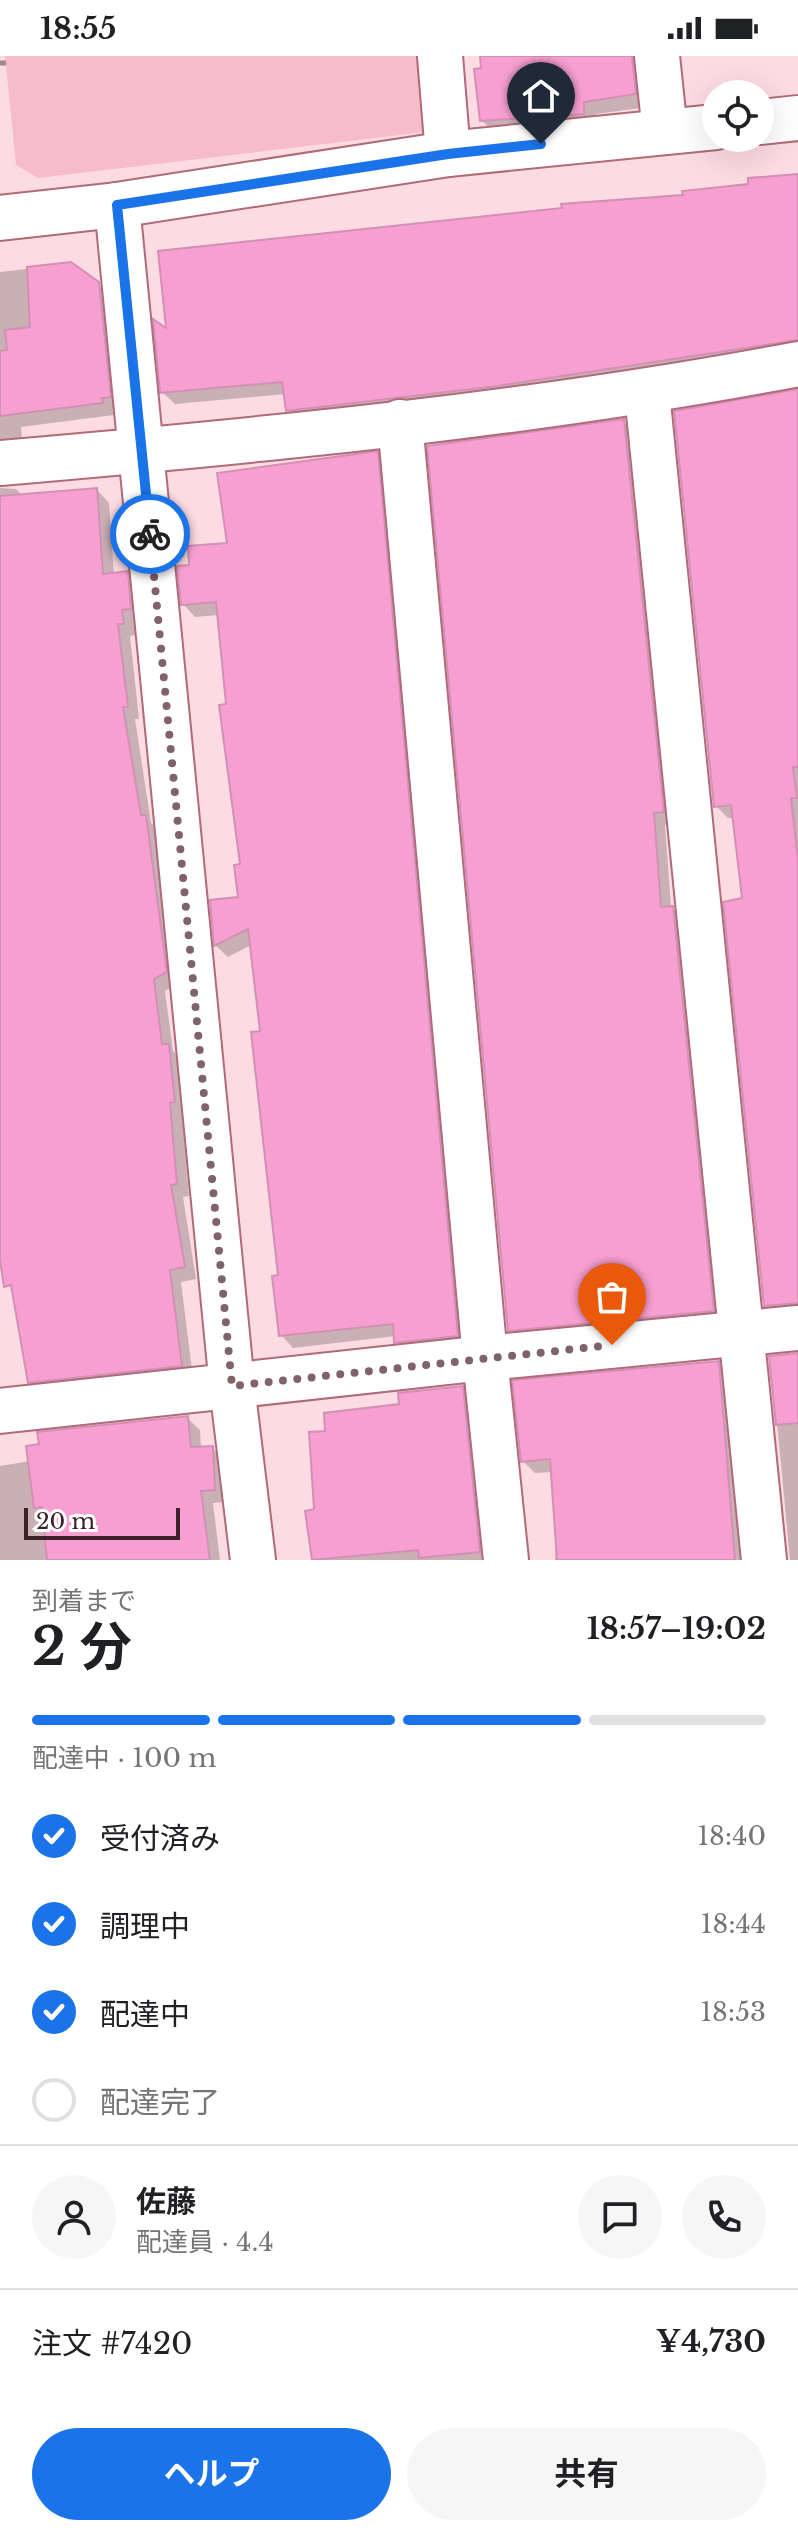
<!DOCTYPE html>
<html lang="ja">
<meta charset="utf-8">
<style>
:root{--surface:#fff;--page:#f6f6f6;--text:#202124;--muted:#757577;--line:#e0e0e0;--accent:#1a73e8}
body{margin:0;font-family:"Libre Baskerville","Noto Sans JP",serif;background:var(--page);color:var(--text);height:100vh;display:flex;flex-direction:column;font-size:30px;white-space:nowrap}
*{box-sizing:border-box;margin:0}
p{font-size:26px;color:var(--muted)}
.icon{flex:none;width:44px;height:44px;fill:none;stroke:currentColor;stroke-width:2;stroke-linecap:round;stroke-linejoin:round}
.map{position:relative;height:1504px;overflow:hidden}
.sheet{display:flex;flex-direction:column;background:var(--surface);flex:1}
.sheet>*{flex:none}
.fabs{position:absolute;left:702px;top:24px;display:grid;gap:16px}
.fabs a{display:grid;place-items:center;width:72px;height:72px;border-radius:50%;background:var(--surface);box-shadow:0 8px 32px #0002;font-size:40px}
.scale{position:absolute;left:24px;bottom:20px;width:156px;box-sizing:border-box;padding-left:8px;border:4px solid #3e2128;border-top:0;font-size:22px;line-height:28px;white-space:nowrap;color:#3e2128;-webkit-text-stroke:6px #fff;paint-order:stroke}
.pin{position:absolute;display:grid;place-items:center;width:68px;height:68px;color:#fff;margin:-82px -34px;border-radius:50% 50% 50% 0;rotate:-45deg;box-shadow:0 0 8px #0007}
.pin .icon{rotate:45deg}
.courier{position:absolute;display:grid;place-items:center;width:80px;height:80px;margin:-40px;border:6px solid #1a73e8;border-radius:50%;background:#fff;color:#222;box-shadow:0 2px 10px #0007}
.headline em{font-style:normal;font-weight:700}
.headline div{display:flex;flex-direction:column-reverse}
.headline{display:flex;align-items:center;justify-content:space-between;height:136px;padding:0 32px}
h1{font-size:52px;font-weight:700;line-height:60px}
.bar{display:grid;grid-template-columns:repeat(4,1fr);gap:12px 8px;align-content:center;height:96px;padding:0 32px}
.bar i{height:10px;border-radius:6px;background:var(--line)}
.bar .active{background:var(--accent)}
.bar p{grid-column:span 4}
.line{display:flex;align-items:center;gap:20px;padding:0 32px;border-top:2px solid var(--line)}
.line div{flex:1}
.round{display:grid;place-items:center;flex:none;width:84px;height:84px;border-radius:42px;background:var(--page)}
ol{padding:0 32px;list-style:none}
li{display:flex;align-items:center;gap:24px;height:88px}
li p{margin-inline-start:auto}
li .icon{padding:8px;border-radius:50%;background:var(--accent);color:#fff;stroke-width:4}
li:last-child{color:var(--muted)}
li i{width:44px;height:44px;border:4px solid var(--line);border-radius:50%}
.action{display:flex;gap:16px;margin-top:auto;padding:16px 32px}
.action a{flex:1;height:92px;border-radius:48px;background:var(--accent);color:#fff;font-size:32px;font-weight:700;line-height:92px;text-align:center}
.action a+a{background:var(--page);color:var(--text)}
.status{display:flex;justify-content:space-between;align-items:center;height:56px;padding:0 40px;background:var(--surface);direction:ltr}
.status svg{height:22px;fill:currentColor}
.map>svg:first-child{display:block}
</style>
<div class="status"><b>18:55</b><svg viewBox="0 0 49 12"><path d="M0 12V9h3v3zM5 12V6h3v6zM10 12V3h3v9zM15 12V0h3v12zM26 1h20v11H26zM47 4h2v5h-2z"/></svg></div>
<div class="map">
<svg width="798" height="1504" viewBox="0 0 798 1504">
<rect width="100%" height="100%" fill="#fcdce2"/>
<polygon fill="#f6bdc8" points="5,0 426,0 434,75 38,122 16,109"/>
<g fill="#0003">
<polygon points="482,0 648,0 648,51 596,58 597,71 495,77 481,64"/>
<polygon points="798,120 798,297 300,367 288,354 286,338 175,348 162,336 168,276 685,141"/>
<polygon points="70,208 111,240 122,353 114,354 114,359 21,371 23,393 0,398 0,216"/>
<polygon points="798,335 798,1261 778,1262 766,1249 744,844 735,762 728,762 716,750"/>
<polygon points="624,365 636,377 675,768 665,769 671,851 685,864 725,1267 522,1286 510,1274"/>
<polygon points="377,397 389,410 469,1292 409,1298 396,1286 396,1280 293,1292 281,1279 281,1221 262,977 251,889 228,901 216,890 212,845 240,843 242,810 219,559 195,561 183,548 191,511"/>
<polygon points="0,432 16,433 23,440 97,434 109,447 114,519 127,517 139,530 143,565 134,566 135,579 130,580 139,663 135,663 151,767 158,773 178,928 165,935 173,995 180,1002 187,1058 182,1058 189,1140 183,1141 196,1223 181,1226 193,1322 43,1338 30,1326 0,1154"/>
<polygon points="798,1297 798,1504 790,1504 771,1302"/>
<polygon points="718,1307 731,1319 749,1504 555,1504 558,1453 553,1416 535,1417 523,1405"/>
<polygon points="462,1332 474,1344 492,1504 314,1504 307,1456 316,1455 328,1376"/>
<polygon points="187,1362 200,1374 201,1393 212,1392 225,1405 226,1446 213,1447 220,1504 0,1504 0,1410 30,1405"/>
</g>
<g fill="#f89fd1" stroke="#d190b4" stroke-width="2">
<polygon points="480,0 632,0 636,38 584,46 584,58 480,65 474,13 481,12"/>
<polygon points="798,118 798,284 497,330 286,355 282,326 160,337 153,263 166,272 158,195 562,152 561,148 683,139 682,135 748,128 748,122"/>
<polygon points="71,206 99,226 111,341 102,342 103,347 0,360 0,295 7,294 5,274 30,271 27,211"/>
<polygon points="798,333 798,711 793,711 797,742 791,742 798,804 798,1247 764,1250 723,846 742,842 731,749 714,751 674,355"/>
<polygon points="624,363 664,756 654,757 661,851 673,850 714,1255 508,1275 427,390"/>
<polygon points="378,395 458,1280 394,1287 393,1268 279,1280 272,1220 278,1219 251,976 260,975 248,873 214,890 210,844 238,841 234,809 240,808 219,649 226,648 216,546 181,549 177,510 189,509 188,490 227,487 217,417"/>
<polygon points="97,432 103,518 128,515 131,553 122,554 124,568 118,568 128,651 123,651 141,759 146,759 167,916 154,923 162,988 169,988 175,1046 170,1047 177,1128 171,1129 185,1211 170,1214 182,1310 28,1327 11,1229 4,1231 0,1204 0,440"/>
<polygon points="798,1297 798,1367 776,1369 769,1300"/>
<polygon points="719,1305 735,1504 557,1504 550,1403 521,1406 512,1324"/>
<polygon points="463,1330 480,1496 419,1502 418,1494 312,1504 305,1455 314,1453 309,1376 325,1375 324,1357 399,1348 398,1337"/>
<polygon points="188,1360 191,1391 213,1390 215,1434 201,1435 210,1504 47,1504 42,1451 34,1452 26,1390 39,1388 37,1376"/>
</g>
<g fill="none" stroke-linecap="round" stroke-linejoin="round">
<g stroke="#b06a7a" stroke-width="48">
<g id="minor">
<polyline points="440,0 448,98"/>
<polyline points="657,0 665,76"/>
<polyline points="760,66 798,62"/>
<polyline points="117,149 232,1330 253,1504"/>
<polyline points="0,162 117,149 448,98 716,71"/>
<polyline points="647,337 764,1504"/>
<polyline points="400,366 485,1302 506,1504"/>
<path d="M 0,407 C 267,384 535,358 798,308"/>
<polyline points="0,1355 485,1302 798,1272"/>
</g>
</g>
<polyline stroke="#a3858b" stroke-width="5" stroke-dasharray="8 4" stroke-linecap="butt" points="0,7 6,7"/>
<use href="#minor" stroke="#fff" stroke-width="44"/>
</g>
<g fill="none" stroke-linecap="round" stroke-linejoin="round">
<polyline stroke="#806269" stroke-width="8" stroke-dasharray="0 14.4" points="150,478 232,1330 612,1289"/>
<polyline stroke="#1a73e8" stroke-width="10" points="150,478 117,149 448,98 541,88"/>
</g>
</svg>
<div class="fabs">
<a><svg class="icon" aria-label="locate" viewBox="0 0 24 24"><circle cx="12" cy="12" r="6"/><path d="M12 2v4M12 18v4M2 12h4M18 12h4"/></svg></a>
</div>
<div class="scale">20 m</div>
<div class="pin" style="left:612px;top:1289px;background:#ea580c"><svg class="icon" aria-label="bag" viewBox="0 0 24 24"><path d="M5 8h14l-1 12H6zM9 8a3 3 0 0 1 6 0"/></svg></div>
<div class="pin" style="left:541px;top:88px;background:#1f2937"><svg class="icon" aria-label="home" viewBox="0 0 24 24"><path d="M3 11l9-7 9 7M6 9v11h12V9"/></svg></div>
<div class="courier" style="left:150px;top:478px"><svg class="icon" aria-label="bike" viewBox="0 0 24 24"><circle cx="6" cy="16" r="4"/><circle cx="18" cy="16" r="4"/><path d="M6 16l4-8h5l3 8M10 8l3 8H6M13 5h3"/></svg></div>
</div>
<section class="sheet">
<div class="headline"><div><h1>2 分</h1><p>到着まで</p></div><em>18:57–19:02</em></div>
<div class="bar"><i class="active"></i><i class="active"></i><i class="active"></i><i></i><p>配達中 · 100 m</p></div>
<ol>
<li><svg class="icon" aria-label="check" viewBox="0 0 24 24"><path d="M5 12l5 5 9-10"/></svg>受付済み<p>18:40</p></li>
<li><svg class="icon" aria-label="check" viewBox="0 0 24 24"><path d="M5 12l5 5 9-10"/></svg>調理中<p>18:44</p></li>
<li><svg class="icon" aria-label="check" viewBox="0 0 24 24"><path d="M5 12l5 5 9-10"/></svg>配達中<p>18:53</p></li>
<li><i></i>配達完了</li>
</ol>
<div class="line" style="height:144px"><a class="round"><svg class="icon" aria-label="person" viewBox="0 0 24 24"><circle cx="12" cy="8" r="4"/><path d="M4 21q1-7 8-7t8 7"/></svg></a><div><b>佐藤</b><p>配達員 · 4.4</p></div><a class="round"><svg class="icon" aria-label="chat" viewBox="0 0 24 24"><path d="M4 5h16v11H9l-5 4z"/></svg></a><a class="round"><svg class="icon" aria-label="phone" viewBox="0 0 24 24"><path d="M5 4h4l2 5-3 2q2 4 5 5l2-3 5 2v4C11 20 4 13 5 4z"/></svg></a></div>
<div class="line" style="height:104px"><div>注文 #7420</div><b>¥4,730</b></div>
<div class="action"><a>ヘルプ</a><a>共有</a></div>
</section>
